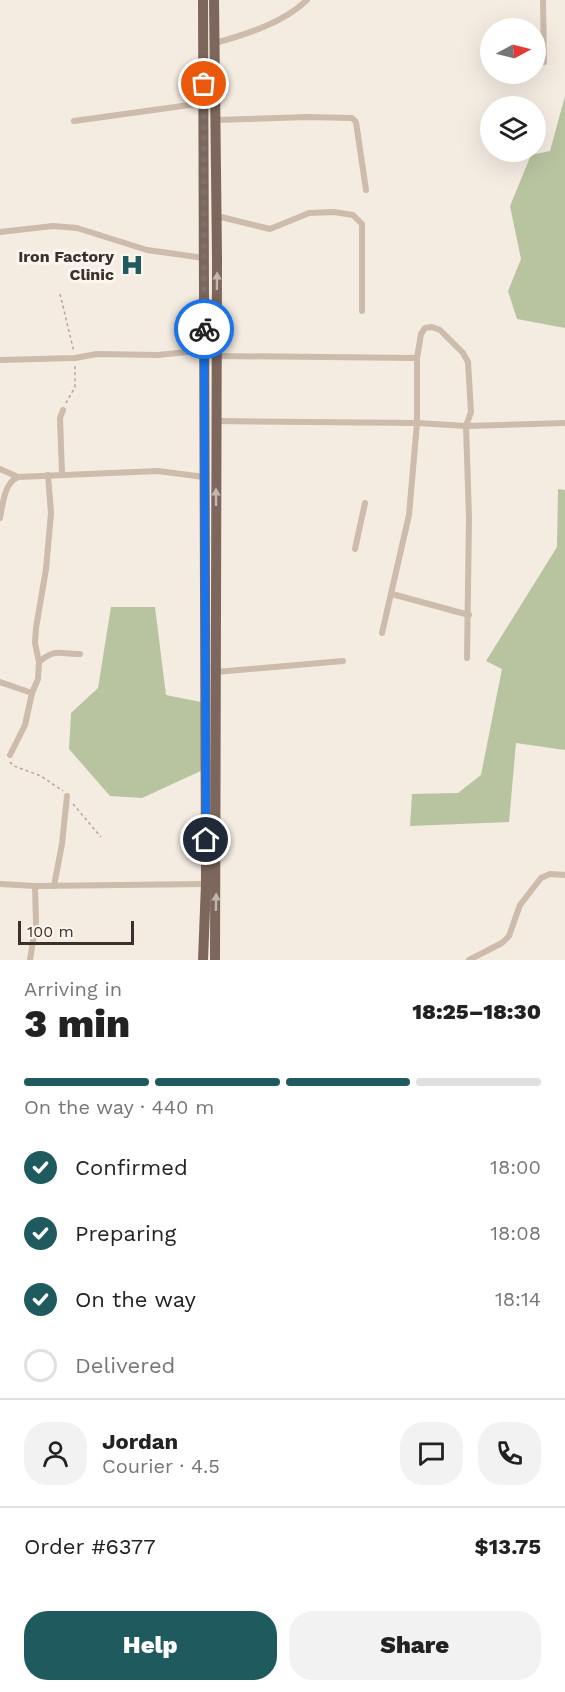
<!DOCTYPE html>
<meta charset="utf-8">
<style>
:root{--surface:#fff;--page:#f2f2f2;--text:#222;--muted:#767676;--line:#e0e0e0;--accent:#1f5a5e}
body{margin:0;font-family:"Work Sans",sans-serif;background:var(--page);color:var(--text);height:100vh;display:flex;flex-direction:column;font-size:22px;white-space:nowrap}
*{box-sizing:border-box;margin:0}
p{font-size:20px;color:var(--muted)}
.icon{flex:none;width:33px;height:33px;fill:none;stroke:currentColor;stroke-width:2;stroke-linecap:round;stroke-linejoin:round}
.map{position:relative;height:960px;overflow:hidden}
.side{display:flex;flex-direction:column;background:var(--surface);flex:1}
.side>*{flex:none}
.needle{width:39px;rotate:83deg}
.controls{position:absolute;left:480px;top:18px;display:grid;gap:12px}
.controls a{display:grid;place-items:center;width:66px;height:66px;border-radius:50%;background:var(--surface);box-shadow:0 6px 24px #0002;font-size:30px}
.scale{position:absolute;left:18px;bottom:15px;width:116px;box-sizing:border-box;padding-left:6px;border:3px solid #3b302b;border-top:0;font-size:16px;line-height:21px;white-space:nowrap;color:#3b302b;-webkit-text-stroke:4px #fbf5ee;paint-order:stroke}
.pin{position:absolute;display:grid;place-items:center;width:51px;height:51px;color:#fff;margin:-26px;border:3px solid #fff;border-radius:50%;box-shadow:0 2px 6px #0007}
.courier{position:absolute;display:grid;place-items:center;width:60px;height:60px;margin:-30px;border:4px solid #1a73e8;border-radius:50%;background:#fff;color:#222;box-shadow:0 2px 8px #0007}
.summary em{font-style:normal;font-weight:800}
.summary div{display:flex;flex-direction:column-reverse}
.summary{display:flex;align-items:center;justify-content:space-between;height:102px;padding:0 24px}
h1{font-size:39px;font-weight:800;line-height:45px}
.bar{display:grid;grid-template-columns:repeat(4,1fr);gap:9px 6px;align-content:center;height:72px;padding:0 24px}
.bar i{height:8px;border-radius:4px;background:var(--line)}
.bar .selected{background:var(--accent)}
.bar p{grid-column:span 4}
.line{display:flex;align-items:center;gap:15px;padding:0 24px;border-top:2px solid var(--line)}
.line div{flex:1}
.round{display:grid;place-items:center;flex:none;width:63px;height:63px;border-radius:24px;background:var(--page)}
ol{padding:0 24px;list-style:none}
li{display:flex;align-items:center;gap:18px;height:66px}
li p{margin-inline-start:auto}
li .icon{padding:6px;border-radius:50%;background:var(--accent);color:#fff;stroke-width:4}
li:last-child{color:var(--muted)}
li i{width:33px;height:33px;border:3px solid var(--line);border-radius:50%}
.button{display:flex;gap:12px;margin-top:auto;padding:12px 24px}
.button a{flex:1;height:69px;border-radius:24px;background:var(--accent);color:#fff;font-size:24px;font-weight:800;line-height:69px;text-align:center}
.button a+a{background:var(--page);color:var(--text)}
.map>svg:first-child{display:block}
</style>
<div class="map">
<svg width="565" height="960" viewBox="0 0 565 960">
<rect width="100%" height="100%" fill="#f4ebe1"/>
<g fill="#b8c4a0">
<polygon points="565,96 565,328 517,319 508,291 521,259 510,206 531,155 550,151"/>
<polygon points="558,489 565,490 565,750 516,743 509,822 410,826 412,794 458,793 481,775 502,669 486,661 557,547"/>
<polygon points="111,607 155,607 166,695 206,703 205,769 142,798 110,796 69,749 71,713 98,688"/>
</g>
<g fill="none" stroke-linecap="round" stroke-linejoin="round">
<g stroke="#b9a596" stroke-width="1.5" stroke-dasharray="3 3" stroke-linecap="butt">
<polyline points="60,294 74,352"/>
<polyline points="66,403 75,387 75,365"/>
<polyline points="10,762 14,766 41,776 63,791"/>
<polyline points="73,804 101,837"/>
</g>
<g stroke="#cdbbac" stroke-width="6">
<polyline points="543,0 544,62"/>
<path d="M 215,43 C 247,34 283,23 307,0"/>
<polyline points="215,120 308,117 352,118 356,122 366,190"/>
<polyline points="74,121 204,103"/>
<polyline points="217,216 270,229 309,213 334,212 353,215 362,224 362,311"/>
<polyline points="0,232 53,226 77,228 147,250 204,258"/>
<polyline points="217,356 417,358"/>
<polyline points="0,360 75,358 97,354 158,355 206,350"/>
<polyline points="216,421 417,423 466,426 565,423"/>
<polyline points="0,469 18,477"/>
<polyline points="62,474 60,418 63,410"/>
<path d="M 0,518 C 3,504 4,483 18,477 L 158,471 L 204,477"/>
<polyline points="355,549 365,503"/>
<polyline points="392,594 469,615"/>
<polyline points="382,633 409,515 417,423 417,358 421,334 425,328 432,327 440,330 463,353 468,362 471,412 466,426 469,518 467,658"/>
<polyline points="39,662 35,643 36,628 46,569 51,513 48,475"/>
<polyline points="216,672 343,661"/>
<polyline points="0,682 32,693 25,725 10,755"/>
<path d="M 32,693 L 38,679 L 39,662 C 56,647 61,655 80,654"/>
<polyline points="0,884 35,886 206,884"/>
<polyline points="54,886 62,844 67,796"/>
<polyline points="30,960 36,922 35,886"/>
<polyline points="469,960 502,943 509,936 520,905 541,878 550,874 565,875"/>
</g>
<g stroke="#7d675c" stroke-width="10">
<polyline points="203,0 206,884 203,960"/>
<polyline points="214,0 217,258 215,960"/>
</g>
</g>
<defs><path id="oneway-solid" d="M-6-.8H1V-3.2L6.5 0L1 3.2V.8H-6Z" transform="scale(1.5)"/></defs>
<g fill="#c2b5ac">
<use href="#oneway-solid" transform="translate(217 281) rotate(-89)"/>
<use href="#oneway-solid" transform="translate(216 497) rotate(-90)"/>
<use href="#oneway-solid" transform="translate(216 902) rotate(-89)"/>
</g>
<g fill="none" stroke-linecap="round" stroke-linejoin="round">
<polyline stroke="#7c716b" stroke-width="6" stroke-dasharray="0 10.8" points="204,84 204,329"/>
<polyline stroke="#1a73e8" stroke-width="8" points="204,329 206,840"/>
</g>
<defs>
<g id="hospital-bare" transform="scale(1.8)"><path d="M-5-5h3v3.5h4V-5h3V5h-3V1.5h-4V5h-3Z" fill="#1f5a5e" stroke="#fbf5ee" stroke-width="2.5" paint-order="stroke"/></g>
</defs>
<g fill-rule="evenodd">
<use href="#hospital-bare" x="132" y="265"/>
</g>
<g text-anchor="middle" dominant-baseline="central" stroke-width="6" stroke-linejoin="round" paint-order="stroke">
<g font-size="16" font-weight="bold" fill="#3b302b" stroke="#fbf5ee" text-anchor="end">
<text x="114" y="256">Iron Factory<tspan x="114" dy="18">Clinic</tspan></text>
</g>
</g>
</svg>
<div class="controls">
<a><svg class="needle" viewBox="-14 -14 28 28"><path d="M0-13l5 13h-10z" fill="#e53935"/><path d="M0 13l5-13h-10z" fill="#767676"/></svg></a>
<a><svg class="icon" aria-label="layers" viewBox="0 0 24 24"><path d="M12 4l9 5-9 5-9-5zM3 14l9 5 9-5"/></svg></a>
</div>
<div class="scale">100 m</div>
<div class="pin" style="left:204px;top:84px;background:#ea580c"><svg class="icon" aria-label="bag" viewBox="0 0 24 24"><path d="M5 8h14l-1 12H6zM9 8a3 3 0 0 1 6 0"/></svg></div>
<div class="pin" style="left:206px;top:840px;background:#1f2937"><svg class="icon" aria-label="home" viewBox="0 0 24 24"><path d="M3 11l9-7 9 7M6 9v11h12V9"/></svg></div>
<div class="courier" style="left:204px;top:329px"><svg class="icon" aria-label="bike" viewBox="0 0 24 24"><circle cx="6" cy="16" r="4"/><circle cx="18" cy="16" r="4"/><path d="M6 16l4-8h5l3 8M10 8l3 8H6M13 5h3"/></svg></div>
</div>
<section class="side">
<div class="summary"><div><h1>3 min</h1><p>Arriving in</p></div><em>18:25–18:30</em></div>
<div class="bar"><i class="selected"></i><i class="selected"></i><i class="selected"></i><i></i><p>On the way · 440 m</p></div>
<ol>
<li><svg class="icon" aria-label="check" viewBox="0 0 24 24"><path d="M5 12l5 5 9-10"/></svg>Confirmed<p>18:00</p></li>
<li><svg class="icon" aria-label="check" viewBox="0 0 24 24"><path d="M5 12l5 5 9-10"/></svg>Preparing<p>18:08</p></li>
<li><svg class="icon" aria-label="check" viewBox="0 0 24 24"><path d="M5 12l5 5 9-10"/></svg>On the way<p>18:14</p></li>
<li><i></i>Delivered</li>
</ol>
<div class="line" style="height:108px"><a class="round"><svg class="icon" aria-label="person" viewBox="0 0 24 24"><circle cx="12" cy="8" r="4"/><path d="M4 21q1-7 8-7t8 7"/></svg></a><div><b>Jordan</b><p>Courier · 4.5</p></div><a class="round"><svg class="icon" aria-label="chat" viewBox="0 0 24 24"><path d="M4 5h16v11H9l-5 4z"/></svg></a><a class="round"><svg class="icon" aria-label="phone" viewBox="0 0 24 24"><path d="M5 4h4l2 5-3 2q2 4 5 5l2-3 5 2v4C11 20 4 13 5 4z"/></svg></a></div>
<div class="line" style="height:78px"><div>Order #6377</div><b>$13.75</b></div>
<div class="button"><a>Help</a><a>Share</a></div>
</section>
